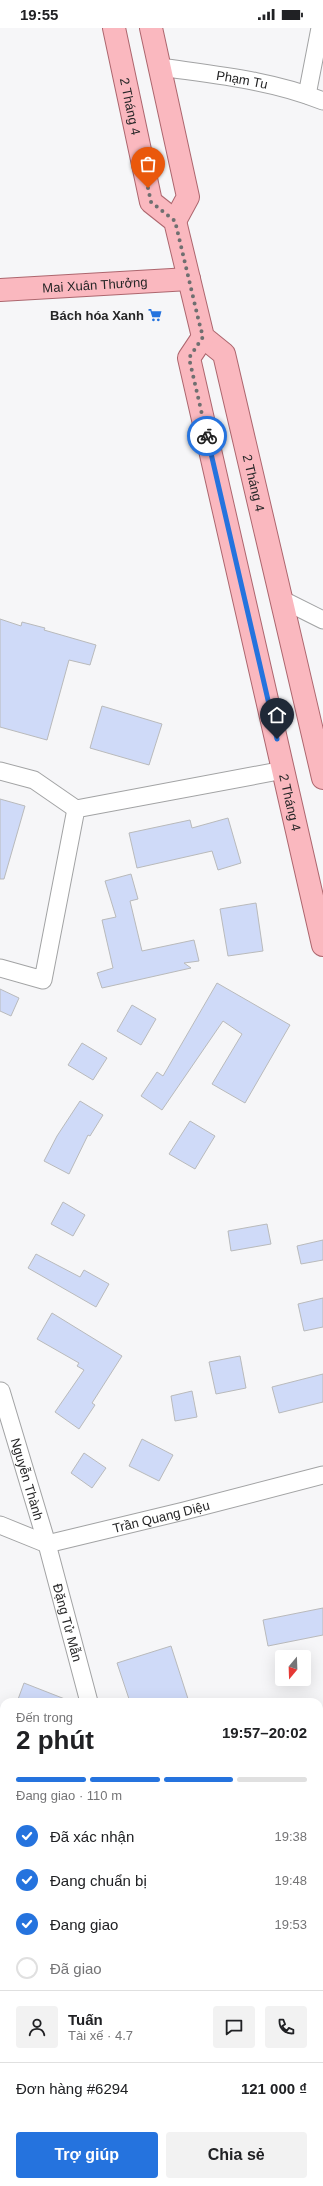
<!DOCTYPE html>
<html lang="vi">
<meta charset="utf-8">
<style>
:root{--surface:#fff;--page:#f2f2f2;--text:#202124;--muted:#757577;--line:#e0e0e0;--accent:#2573de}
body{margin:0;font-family:Helvetica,sans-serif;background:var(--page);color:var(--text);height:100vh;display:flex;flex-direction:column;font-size:15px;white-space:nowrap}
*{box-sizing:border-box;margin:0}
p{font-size:13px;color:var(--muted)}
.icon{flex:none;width:22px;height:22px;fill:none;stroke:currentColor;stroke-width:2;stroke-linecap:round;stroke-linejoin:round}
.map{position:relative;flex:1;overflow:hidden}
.panel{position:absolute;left:0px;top:1670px;width:323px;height:488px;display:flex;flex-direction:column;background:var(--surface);border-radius:12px 12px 0 0;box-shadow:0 4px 16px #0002}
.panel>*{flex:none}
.needle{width:26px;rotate:199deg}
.tools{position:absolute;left:275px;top:1622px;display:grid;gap:8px}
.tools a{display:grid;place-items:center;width:36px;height:36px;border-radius:4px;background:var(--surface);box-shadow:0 4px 16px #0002;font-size:20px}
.pin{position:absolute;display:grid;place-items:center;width:34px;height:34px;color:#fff;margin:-41px -17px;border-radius:50% 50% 50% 0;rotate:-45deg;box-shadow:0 0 4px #0007}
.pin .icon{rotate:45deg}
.courier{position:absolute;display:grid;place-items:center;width:40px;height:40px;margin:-20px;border:3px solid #2573de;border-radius:50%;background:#fff;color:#222;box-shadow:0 1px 5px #0007}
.summary em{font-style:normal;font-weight:800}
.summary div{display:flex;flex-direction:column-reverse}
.summary{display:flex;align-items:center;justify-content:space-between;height:68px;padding:0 16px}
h1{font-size:26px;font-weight:800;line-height:30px}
.bar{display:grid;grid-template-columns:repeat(4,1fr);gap:6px 4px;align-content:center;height:48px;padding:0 16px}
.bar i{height:5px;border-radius:3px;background:var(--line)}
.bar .selected{background:var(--accent)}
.bar p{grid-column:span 4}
.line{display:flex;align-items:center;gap:10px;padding:0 16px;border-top:1px solid var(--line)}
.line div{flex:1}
.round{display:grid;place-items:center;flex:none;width:42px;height:42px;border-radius:4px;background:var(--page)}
ol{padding:0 16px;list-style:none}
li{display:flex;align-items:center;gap:12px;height:44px}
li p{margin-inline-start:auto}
li .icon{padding:4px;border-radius:50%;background:var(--accent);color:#fff;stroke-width:4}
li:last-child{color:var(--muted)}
li i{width:22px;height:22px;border:2px solid var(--line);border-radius:50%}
.cta{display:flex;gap:8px;margin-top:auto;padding:8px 16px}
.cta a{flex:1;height:46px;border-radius:4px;background:var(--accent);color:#fff;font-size:16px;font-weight:800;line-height:46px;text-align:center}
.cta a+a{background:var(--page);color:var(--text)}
.status{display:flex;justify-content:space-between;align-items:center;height:28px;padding:0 20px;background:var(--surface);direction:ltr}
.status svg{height:11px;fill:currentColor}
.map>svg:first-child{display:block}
</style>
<div class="status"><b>19:55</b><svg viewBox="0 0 49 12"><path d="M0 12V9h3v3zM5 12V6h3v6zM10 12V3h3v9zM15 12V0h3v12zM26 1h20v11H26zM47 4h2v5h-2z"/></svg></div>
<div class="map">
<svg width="323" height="2158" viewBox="0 0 323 2158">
<rect width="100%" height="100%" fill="#f6f6f8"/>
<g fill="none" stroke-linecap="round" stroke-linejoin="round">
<polyline stroke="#4fbddb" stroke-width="5.5" points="50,2158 53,2154"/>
</g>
<g fill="#cfdaf8" stroke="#b9babb">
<polygon points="0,591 21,598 22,594 45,600 44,602 96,617 90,637 69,632 47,712 0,699"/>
<polygon points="102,678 162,696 149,737 90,720"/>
<polygon points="0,771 25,778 4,851 0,851"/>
<polygon points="228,790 241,835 218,842 212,823 137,840 129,805 190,792 192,800"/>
<polygon points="131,846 138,871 130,873 142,923 194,912 199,933 184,935 191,940 102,960 97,945 113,940 102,892 116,889 105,853"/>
<polygon points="256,875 263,923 228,928 220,881"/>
<polygon points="217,955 290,997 245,1075 212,1056 242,1006 223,993 162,1082 141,1068 157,1044 163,1048"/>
<polygon points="0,961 19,970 11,988 0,983"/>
<polygon points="132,977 156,991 141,1017 117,1003"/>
<polygon points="82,1015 107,1030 93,1052 68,1037"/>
<polygon points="80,1073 103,1087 90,1108 88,1107 69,1146 44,1133 57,1108"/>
<polygon points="190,1093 215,1108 195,1141 169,1126"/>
<polygon points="63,1174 85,1187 73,1208 51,1196"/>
<polygon points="267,1196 271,1216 231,1223 228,1203"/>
<polygon points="323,1212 323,1232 301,1236 297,1218"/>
<polygon points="36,1226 80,1249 84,1242 109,1256 96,1279 28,1240"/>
<polygon points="323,1270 323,1299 304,1303 298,1276"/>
<polygon points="52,1285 122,1328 92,1375 95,1377 79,1401 55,1384 84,1342 77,1338 79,1335 37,1311"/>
<polygon points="240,1328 246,1360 216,1366 209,1334"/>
<polygon points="323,1346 323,1374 279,1385 272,1359"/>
<polygon points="192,1363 197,1389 175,1393 171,1368"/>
<polygon points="142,1411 173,1427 159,1453 129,1438"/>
<polygon points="84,1425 106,1440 92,1460 71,1445"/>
<polygon points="323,1580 323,1607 268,1618 263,1592"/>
<polygon points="171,1618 189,1674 130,1674 117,1635"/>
<polygon points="24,1655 70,1673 70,1674 17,1674"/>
</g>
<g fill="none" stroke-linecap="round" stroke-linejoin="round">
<g stroke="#a2a3a4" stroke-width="19">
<g id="minor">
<path id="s1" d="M 160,39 C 215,47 271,52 323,73"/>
<polyline points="307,67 320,0"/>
<polyline points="281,571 323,592"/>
<polyline points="0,743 34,752 76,781"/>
<polyline points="0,940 43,952 76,781 284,742"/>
<path id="s2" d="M 1,1363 L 47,1516 L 89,1674"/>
<path id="s3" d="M 0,1497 L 47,1516 L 184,1483 L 323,1447"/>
<polyline points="0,1792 4,1794"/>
<polyline points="319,1801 323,1800"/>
<polyline points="0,1954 4,1956"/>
</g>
</g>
<g stroke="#ad666e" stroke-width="24">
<g id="primary">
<path id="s4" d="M 114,0 L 151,174 L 175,193 L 203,309 L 224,326 L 323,750"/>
<polyline points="151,0 188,169 175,193"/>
<path id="s5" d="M 0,262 L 189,251"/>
<path id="s6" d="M 203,309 L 189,330 L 323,917"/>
</g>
</g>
<use href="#minor" stroke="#fff" stroke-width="17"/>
<use href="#primary" stroke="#fab8bf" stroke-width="22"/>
</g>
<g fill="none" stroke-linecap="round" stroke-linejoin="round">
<polyline stroke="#6f6f70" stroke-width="4" stroke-dasharray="0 7.2" points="148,160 151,174 175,193 199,294 203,309 189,330 207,408"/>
<polyline stroke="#2573de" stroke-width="5" points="207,408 277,711"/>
</g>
<defs>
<g id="supermarket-bare" transform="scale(1.08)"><path d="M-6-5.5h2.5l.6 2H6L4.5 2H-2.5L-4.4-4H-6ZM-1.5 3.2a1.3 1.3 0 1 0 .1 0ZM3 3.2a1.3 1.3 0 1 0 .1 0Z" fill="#2573de" stroke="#f6f6f8" stroke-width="2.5" paint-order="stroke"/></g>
</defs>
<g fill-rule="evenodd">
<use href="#supermarket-bare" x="155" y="287"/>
</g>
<g text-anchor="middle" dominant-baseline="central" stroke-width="3" stroke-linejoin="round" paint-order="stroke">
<g font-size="13" fill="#262627" stroke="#f6f6f8">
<text stroke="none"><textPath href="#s1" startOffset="83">Phạm Tu</textPath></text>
<text stroke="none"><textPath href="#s4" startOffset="80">2 Tháng 4</textPath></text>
<text stroke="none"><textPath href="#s5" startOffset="95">Mai Xuân Thưởng</textPath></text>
<text stroke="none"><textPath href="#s4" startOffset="487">2 Tháng 4</textPath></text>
<text stroke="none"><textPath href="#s6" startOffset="481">2 Tháng 4</textPath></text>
<text stroke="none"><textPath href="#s2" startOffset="92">Nguyễn Thành</textPath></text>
<text stroke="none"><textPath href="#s3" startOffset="168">Trần Quang Diệu</textPath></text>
<text stroke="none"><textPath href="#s2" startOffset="241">Đặng Tử Mẫn</textPath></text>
</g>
<g font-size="13" font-weight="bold" fill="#262627" stroke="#f6f6f8" text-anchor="end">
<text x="144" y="287">Bách hóa Xanh</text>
</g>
</g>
</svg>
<div class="tools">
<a><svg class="needle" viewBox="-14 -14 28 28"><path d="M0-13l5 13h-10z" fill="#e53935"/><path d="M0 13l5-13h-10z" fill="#757577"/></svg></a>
</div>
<div class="pin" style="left:148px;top:160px;background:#ea580c"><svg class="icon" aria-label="bag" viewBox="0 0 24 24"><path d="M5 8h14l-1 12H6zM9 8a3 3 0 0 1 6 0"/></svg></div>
<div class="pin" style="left:277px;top:711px;background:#1f2937"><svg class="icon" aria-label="home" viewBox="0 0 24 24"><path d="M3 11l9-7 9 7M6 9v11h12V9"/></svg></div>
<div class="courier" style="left:207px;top:408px"><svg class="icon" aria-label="bike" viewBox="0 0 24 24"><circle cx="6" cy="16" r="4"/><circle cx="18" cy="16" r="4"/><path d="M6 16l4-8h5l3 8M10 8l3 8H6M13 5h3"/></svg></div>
<section class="panel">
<div class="summary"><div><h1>2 phút</h1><p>Đến trong</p></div><em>19:57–20:02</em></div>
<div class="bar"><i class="selected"></i><i class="selected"></i><i class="selected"></i><i></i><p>Đang giao · 110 m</p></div>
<ol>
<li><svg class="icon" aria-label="check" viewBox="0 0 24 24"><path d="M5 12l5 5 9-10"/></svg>Đã xác nhận<p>19:38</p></li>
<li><svg class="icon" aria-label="check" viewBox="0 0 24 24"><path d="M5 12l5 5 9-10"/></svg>Đang chuẩn bị<p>19:48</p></li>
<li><svg class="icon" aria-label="check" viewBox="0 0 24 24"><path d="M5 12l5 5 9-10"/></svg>Đang giao<p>19:53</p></li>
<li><i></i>Đã giao</li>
</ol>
<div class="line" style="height:72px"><a class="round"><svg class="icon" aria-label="person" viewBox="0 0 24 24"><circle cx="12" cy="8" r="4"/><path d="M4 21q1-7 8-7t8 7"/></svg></a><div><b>Tuấn</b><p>Tài xế · 4.7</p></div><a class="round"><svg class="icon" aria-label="chat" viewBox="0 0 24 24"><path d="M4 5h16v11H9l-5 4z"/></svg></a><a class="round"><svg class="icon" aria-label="phone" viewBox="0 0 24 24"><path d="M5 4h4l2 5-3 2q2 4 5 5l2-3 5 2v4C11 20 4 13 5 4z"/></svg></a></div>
<div class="line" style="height:52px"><div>Đơn hàng #6294</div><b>121 000 ₫</b></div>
<div class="cta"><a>Trợ giúp</a><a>Chia sẻ</a></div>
</section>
</div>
